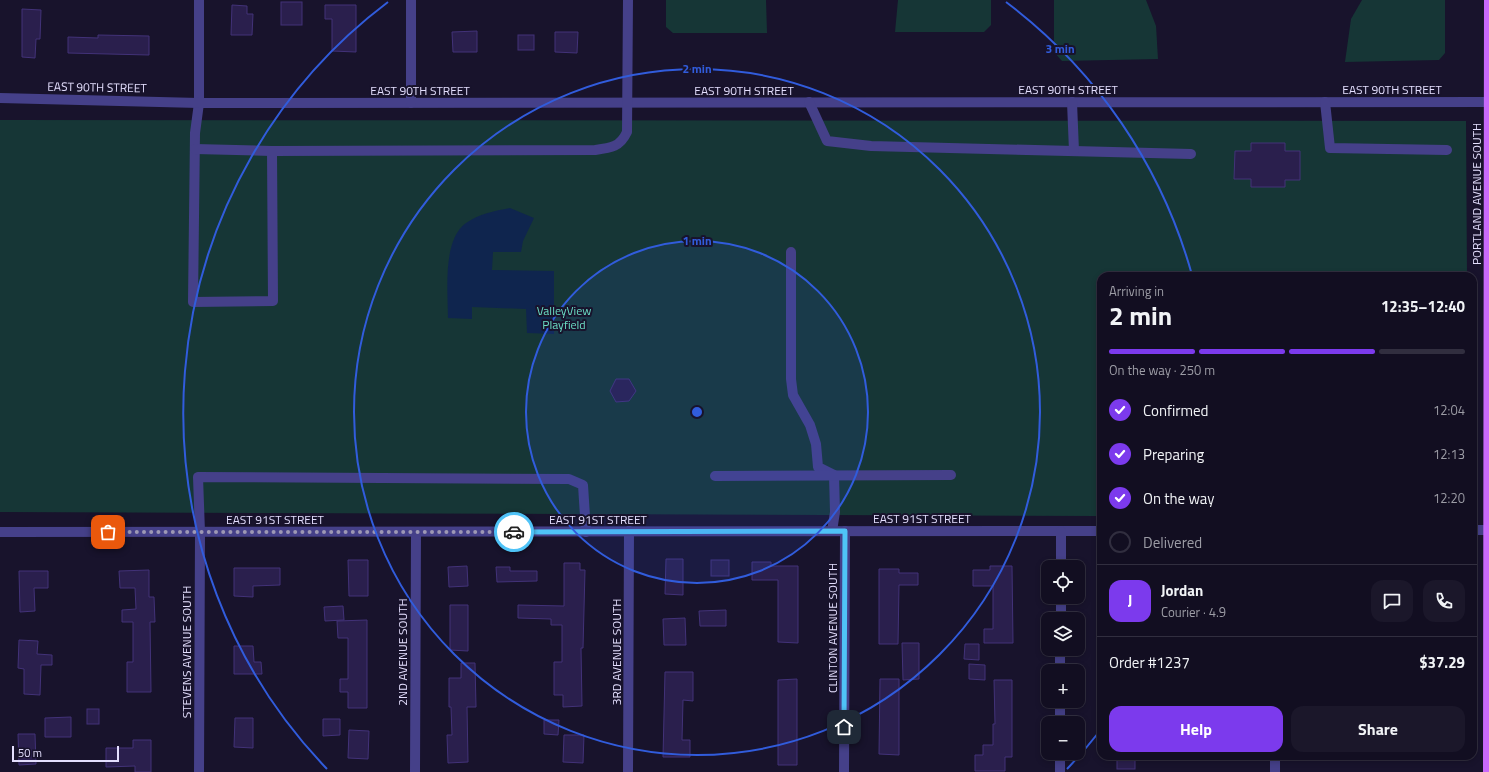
<!DOCTYPE html>
<meta charset="utf-8">
<style>
:root{--surface:#120e21;--page:#1b172a;--text:#f1f3f6;--muted:#9c9ca5;--line:#312e3f;--accent:#7c3aed}
body{margin:0;font-family:"Titillium Web",sans-serif;background:var(--page);color:var(--text);height:100vh;display:flex;flex-direction:column;font-size:15px;white-space:nowrap}
*{box-sizing:border-box;margin:0}
p{font-size:13px;color:var(--muted)}
.icon{flex:none;width:22px;height:22px;fill:none;stroke:currentColor;stroke-width:2;stroke-linecap:round;stroke-linejoin:round}
.map{position:relative;flex:1;overflow:hidden}
.sheet{position:absolute;left:1097px;top:272px;width:380px;height:488px;display:flex;flex-direction:column;background:var(--surface);border-radius:12px;box-shadow:0 2px 6px #0003,0 0 0 1px var(--line)}
.sheet>*{flex:none}
.fabs{position:absolute;left:1041px;top:560px;display:grid;gap:8px}
.fabs a{display:grid;place-items:center;width:44px;height:44px;border-radius:8px;background:var(--surface);box-shadow:0 2px 6px #0003,0 0 0 1px var(--line);font-size:20px}
.scale{position:absolute;left:12px;bottom:10px;width:107px;box-sizing:border-box;padding-left:4px;border:2px solid #e4dffe;border-top:0;font-size:11px;line-height:14px;white-space:nowrap;color:#e4dffe;-webkit-text-stroke:3px #18132c;paint-order:stroke}
.pin{position:absolute;display:grid;place-items:center;width:34px;height:34px;color:#fff;margin:-17px;border-radius:8px;box-shadow:0 2px 6px #0006}
.courier{position:absolute;display:grid;place-items:center;width:40px;height:40px;margin:-20px;border:3px solid #4fc3f7;border-radius:50%;background:#fff;color:#222;box-shadow:0 1px 5px #0007}
.summary em{font-style:normal;font-weight:700}
.summary div{display:flex;flex-direction:column-reverse}
.summary{display:flex;align-items:center;justify-content:space-between;height:68px;padding:0 12px}
h1{font-size:26px;font-weight:700;line-height:30px}
.bar{display:grid;grid-template-columns:repeat(4,1fr);gap:6px 4px;align-content:center;height:48px;padding:0 12px}
.bar i{height:5px;border-radius:3px;background:var(--line)}
.bar .selected{background:var(--accent)}
.bar p{grid-column:span 4}
.line{display:flex;align-items:center;gap:10px;padding:0 12px;border-top:1px solid var(--line)}
.line div{flex:1}
.round{display:grid;place-items:center;flex:none;width:42px;height:42px;border-radius:12px;background:var(--page)}
ol{padding:0 12px;list-style:none}
li{display:flex;align-items:center;gap:12px;height:44px}
li p{margin-inline-start:auto}
li .icon{padding:4px;border-radius:50%;background:var(--accent);color:#fff;stroke-width:4}
li:last-child{color:var(--muted)}
li i{width:22px;height:22px;border:2px solid var(--line);border-radius:50%}
.action{display:flex;gap:8px;margin-top:auto;padding:8px 12px}
.action a{flex:1;height:46px;border-radius:12px;background:var(--accent);color:#fff;font-size:16px;font-weight:700;line-height:46px;text-align:center}
.action a+a{background:var(--page);color:var(--text)}
.map>svg:first-child{display:block}
</style>
<div class="map">
<svg width="1489" height="772" viewBox="0 0 1489 772">
<rect width="100%" height="100%" fill="#18132c"/>
<g fill="#163636">
<polygon points="666,0 766,0 767,33 673,33 666,27"/>
<polygon points="898,0 991,0 991,25 984,32 895,32"/>
<polygon points="1054,0 1146,0 1156,26 1158,59 1062,61 1054,52"/>
<polygon points="1362,0 1445,0 1445,53 1439,60 1345,62 1351,19"/>
<polygon points="0,120 1466,121 1467,276 1101,276 1101,516 0,512"/>
</g>
<path fill="#0f254e" d="M 510,208 L 534,218 L 523,241 L 521,252 L 493,252 L 492,270 L 554,271 L 554,334 L 527,333 L 526,309 L 472,307 L 472,319 L 448,318 C 448,292 442,240 466,223 C 479,214 494,211 510,208 Z"/>
<g fill="#2a1f4d" stroke="#423278">
<rect x="281" y="2" width="21" height="23"/>
<polygon points="232,5 247,6 247,14 253,14 252,35 231,35"/>
<polygon points="325,5 356,5 356,52 332,51 332,19 325,19"/>
<polygon points="22,9 41,10 40,39 36,39 35,58 22,57"/>
<polygon points="477,31 477,52 453,52 452,32"/>
<polygon points="555,32 578,32 577,53 555,52"/>
<polygon points="98,35 149,36 149,55 68,53 68,37 98,38"/>
<rect x="518" y="35" width="16" height="15"/>
<polygon points="1251,143 1285,143 1285,151 1300,151 1300,180 1285,180 1285,187 1251,187 1251,179 1234,179 1235,151 1251,151"/>
<polygon points="616,379 629,379 636,391 629,401 616,402 610,391"/>
<polygon points="666,559 683,559 683,595 665,594"/>
<polygon points="348,560 368,560 368,596 349,596"/>
<rect x="711" y="560" width="18" height="16"/>
<polygon points="752,562 771,562 771,566 798,566 798,643 778,642 778,580 752,580"/>
<polygon points="564,563 580,563 580,570 585,570 583,648 581,648 582,706 563,707 563,695 554,695 554,662 562,662 562,625 551,625 551,619 518,618 518,605 564,606"/>
<polygon points="467,566 468,586 449,587 448,567"/>
<polygon points="990,566 1012,566 1013,643 984,643 984,629 993,629 993,586 973,586 973,570 990,570"/>
<polygon points="496,567 510,567 510,571 537,571 537,581 497,582"/>
<polygon points="234,568 280,568 280,585 253,586 253,597 234,596"/>
<polygon points="879,569 899,569 899,573 918,573 918,585 899,585 898,644 879,644"/>
<polygon points="149,570 149,597 154,597 155,622 150,622 151,692 127,692 127,662 133,662 133,622 122,622 122,610 136,609 135,588 120,588 119,571"/>
<polygon points="19,571 48,571 48,588 34,588 35,611 20,612"/>
<polygon points="450,605 468,605 468,651 450,650"/>
<polygon points="343,606 344,620 325,621 324,607"/>
<polygon points="726,610 726,626 700,626 699,611"/>
<polygon points="685,618 686,645 664,645 663,619"/>
<polygon points="367,620 367,708 348,708 348,692 340,692 340,679 348,679 348,638 338,638 337,621"/>
<polygon points="19,640 38,641 37,654 52,655 52,665 41,665 40,695 24,694 24,669 18,668"/>
<polygon points="902,643 919,643 919,679 903,680"/>
<polygon points="965,644 979,644 979,660 964,659"/>
<polygon points="234,646 253,646 254,662 261,662 262,674 234,674"/>
<polygon points="461,663 475,663 476,707 467,707 468,762 448,763 447,735 452,735 451,707 449,707 449,678 461,678"/>
<polygon points="969,664 985,665 985,680 969,679"/>
<polygon points="665,672 693,672 693,701 683,700 682,740 690,740 690,757 663,757"/>
<polygon points="797,679 797,765 778,765 778,680"/>
<polygon points="880,679 899,679 899,755 879,754"/>
<polygon points="994,680 1012,680 1012,757 1005,757 1005,771 975,771 975,755 983,755 983,745 993,745 993,724 995,724"/>
<rect x="87" y="709" width="12" height="15"/>
<polygon points="71,717 71,737 45,737 45,718"/>
<polygon points="235,718 253,718 253,748 234,747"/>
<polygon points="323,719 340,719 340,735 323,736"/>
<polygon points="544,720 559,720 558,735 544,734"/>
<polygon points="349,730 369,731 368,759 348,758"/>
<polygon points="18,734 35,734 36,764 19,765"/>
<polygon points="564,735 584,735 583,763 563,762"/>
<polygon points="133,740 151,740 151,772 135,772 135,766 106,767 106,748 133,748"/>
<rect x="1117" y="756" width="18" height="13"/>
</g>
<g fill="none" stroke-linecap="round" stroke-linejoin="round">
<g stroke="#454089" stroke-width="10">
<polyline points="199,0 199,103 195,133 193,302 273,301 272,151"/>
<polyline points="0,98 199,103 1489,102"/>
<polyline points="809,102 827,141 871,146 1191,154"/>
<polyline points="1072,102 1074,151"/>
<polyline points="1325,102 1330,148 1447,150"/>
<polyline points="411,103 411,0"/>
<path d="M 195,149 L 272,151 L 595,150 C 611,148 620,147 627,132 L 628,0"/>
<polyline points="791,252 791,379 793,395 810,425 816,444 818,467 834,475 835,512 832,531"/>
<polyline points="715,476 951,475"/>
<polyline points="1473,530 1489,530"/>
<polyline points="0,532 1101,531"/>
<polyline points="1061,567 1061,531"/>
<polyline points="1061,619 1061,597"/>
<polyline points="1060,671 1060,649"/>
<polyline points="1060,723 1060,701"/>
<polyline points="199,772 200,532 198,477 569,479 583,485 586,532"/>
<polyline points="415,772 416,532"/>
<polyline points="628,772 629,531"/>
<polyline points="844,772 845,531"/>
<polyline points="1060,772 1060,753"/>
<polyline points="1275,772 1275,756"/>
</g>
<polyline stroke="#c96afa" stroke-width="10" points="1488,772 1489,0"/>
</g>
<g fill="none" stroke-linecap="round" stroke-linejoin="round">
<polyline stroke="#9d98b4" stroke-width="4" stroke-dasharray="0 7.2" points="108,532 514,532"/>
<polyline stroke="#4fc3f7" stroke-width="5" points="514,532 845,531 844,727"/>
</g>
<circle cx="697" cy="412" r="171" fill="#315cdc" fill-opacity=".12"/>
<g fill="none" stroke="#315cdc" stroke-width="2">
<circle cx="697" cy="412" r="171"/>
<circle cx="697" cy="412" r="343"/>
<path d="M1099 732A514 514 0 0 1 1067 769M327 769A514 514 0 0 1 388 2M1006 2A514 514 0 0 1 1192 275"/>
</g>
<g text-anchor="middle" dominant-baseline="central" stroke-width="4" stroke-linejoin="round" paint-order="stroke">
<g font-size="12" fill="#e4dffe" stroke="#18132c">
<text transform="translate(97 87) rotate(1)">EAST 90TH STREET</text>
<text x="1068" y="89">EAST 90TH STREET</text>
<text x="1392" y="89">EAST 90TH STREET</text>
<text x="420" y="90">EAST 90TH STREET</text>
<text x="744" y="90">EAST 90TH STREET</text>
<text transform="translate(1476 194) rotate(-90)">PORTLAND AVENUE SOUTH</text>
<text x="922" y="518">EAST 91ST STREET</text>
<text x="275" y="519">EAST 91ST STREET</text>
<text x="598" y="519">EAST 91ST STREET</text>
<text transform="translate(832 628) rotate(-90)">CLINTON AVENUE SOUTH</text>
<text transform="translate(186 652) rotate(-90)">STEVENS AVENUE SOUTH</text>
<text transform="translate(402 652) rotate(-90)">2ND AVENUE SOUTH</text>
<text transform="translate(616 652) rotate(-90)">3RD AVENUE SOUTH</text>
</g>
<g font-size="12" fill="#6bdec5" stroke="#18132c">
<text x="564" y="310">ValleyView<tspan x="564" dy="14">Playfield</tspan></text>
</g>
</g>
<circle cx="697" cy="412" r="6" fill="#315cdc" stroke="#18132c" stroke-width="2"/>
<g font-size="12" text-anchor="middle" font-weight="bold" fill="#315cdc" stroke="#18132c" stroke-width="4" stroke-linejoin="round" paint-order="stroke">
<text x="1060" y="53">3 min</text>
<text x="697" y="73">2 min</text>
<text x="697" y="245">1 min</text>
</g>
</svg>
<div class="fabs">
<a><svg class="icon" aria-label="locate" viewBox="0 0 24 24"><circle cx="12" cy="12" r="6"/><path d="M12 2v4M12 18v4M2 12h4M18 12h4"/></svg></a>
<a><svg class="icon" aria-label="layers" viewBox="0 0 24 24"><path d="M12 4l9 5-9 5-9-5zM3 14l9 5 9-5"/></svg></a>
<a>+</a>
<a>−</a>
</div>
<div class="scale">50 m</div>
<div class="pin" style="left:108px;top:532px;background:#ea580c"><svg class="icon" aria-label="bag" viewBox="0 0 24 24"><path d="M5 8h14l-1 12H6zM9 8a3 3 0 0 1 6 0"/></svg></div>
<div class="pin" style="left:844px;top:727px;background:#1f2937"><svg class="icon" aria-label="home" viewBox="0 0 24 24"><path d="M3 11l9-7 9 7M6 9v11h12V9"/></svg></div>
<div class="courier" style="left:514px;top:532px"><svg class="icon" aria-label="car" viewBox="0 0 24 24"><path d="M5 17H2v-5l4-1 3-4h7l3 4 3 1v5h-3M9 17h6M6 11h13"/><circle cx="7" cy="17" r="2"/><circle cx="17" cy="17" r="2"/></svg></div>
<section class="sheet">
<div class="summary"><div><h1>2 min</h1><p>Arriving in</p></div><em>12:35–12:40</em></div>
<div class="bar"><i class="selected"></i><i class="selected"></i><i class="selected"></i><i></i><p>On the way · 250 m</p></div>
<ol>
<li><svg class="icon" aria-label="check" viewBox="0 0 24 24"><path d="M5 12l5 5 9-10"/></svg>Confirmed<p>12:04</p></li>
<li><svg class="icon" aria-label="check" viewBox="0 0 24 24"><path d="M5 12l5 5 9-10"/></svg>Preparing<p>12:13</p></li>
<li><svg class="icon" aria-label="check" viewBox="0 0 24 24"><path d="M5 12l5 5 9-10"/></svg>On the way<p>12:20</p></li>
<li><i></i>Delivered</li>
</ol>
<div class="line" style="height:72px"><b class="round" style="background:var(--accent);color:#fff">J</b><div><b>Jordan</b><p>Courier · 4.9</p></div><a class="round"><svg class="icon" aria-label="chat" viewBox="0 0 24 24"><path d="M4 5h16v11H9l-5 4z"/></svg></a><a class="round"><svg class="icon" aria-label="phone" viewBox="0 0 24 24"><path d="M5 4h4l2 5-3 2q2 4 5 5l2-3 5 2v4C11 20 4 13 5 4z"/></svg></a></div>
<div class="line" style="height:52px"><div>Order #1237</div><b>$37.29</b></div>
<div class="action"><a>Help</a><a>Share</a></div>
</section>
</div>
